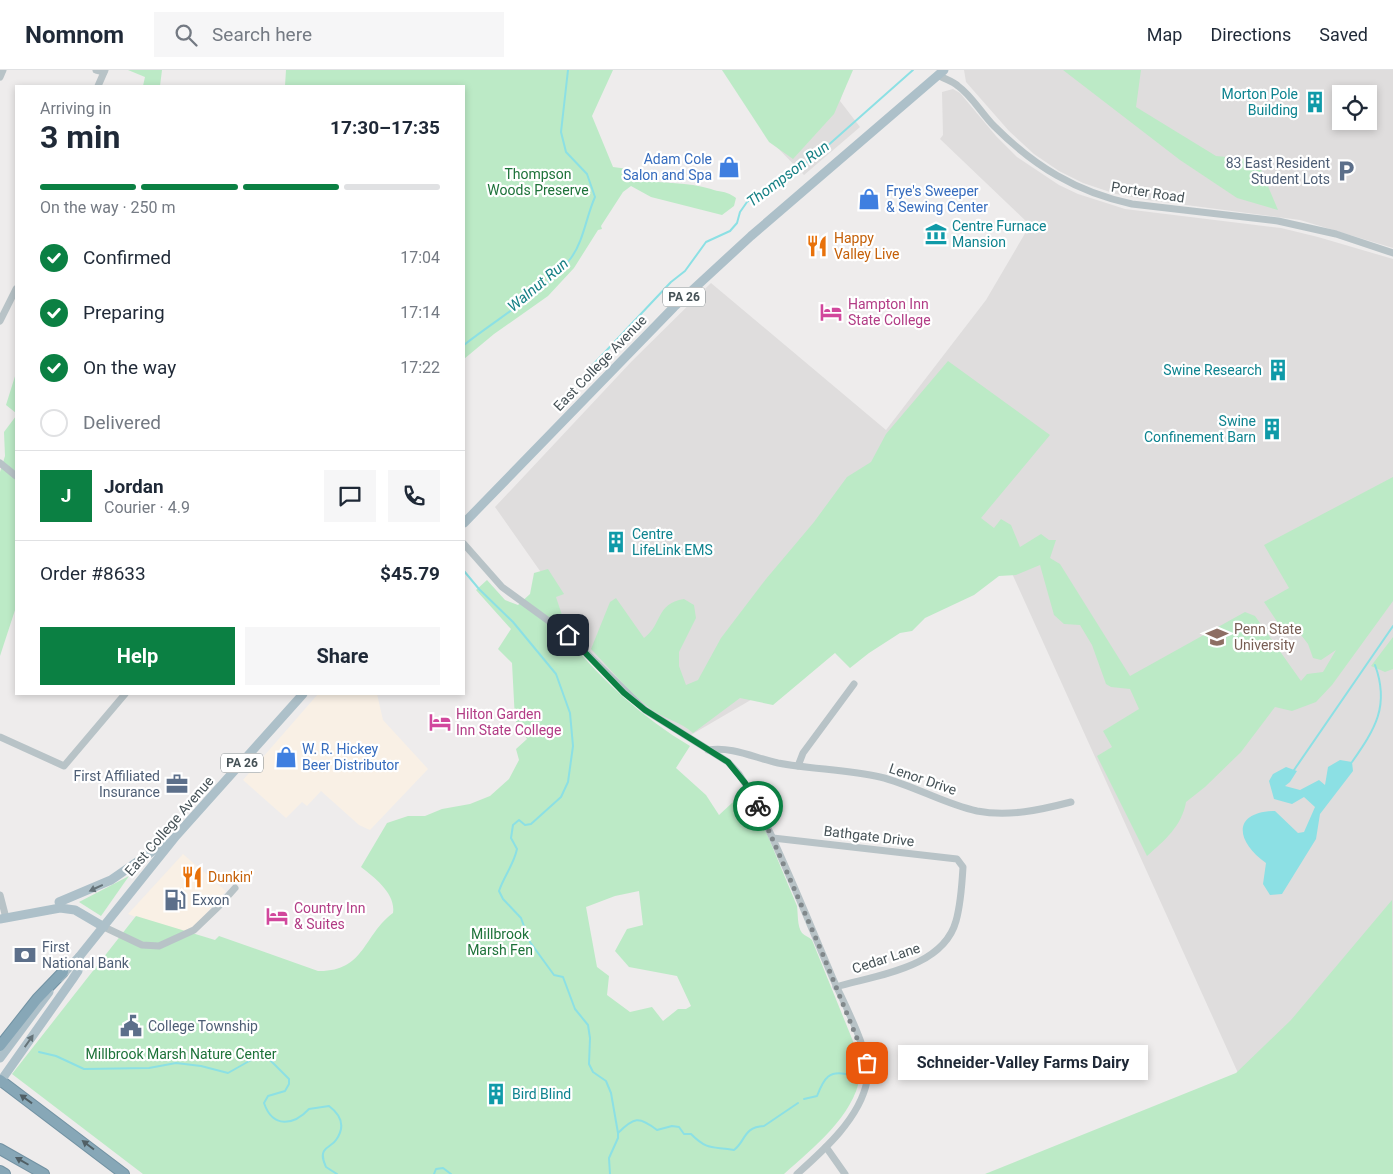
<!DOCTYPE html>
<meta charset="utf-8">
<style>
:root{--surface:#fff;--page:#f6f6f7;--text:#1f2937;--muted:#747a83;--line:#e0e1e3;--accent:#0b8043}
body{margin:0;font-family:Roboto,sans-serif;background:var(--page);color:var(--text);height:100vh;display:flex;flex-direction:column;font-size:19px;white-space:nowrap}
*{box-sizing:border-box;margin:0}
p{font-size:16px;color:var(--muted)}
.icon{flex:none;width:28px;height:28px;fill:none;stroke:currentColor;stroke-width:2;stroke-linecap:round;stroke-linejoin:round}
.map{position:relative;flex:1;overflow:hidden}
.details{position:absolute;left:15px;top:15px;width:450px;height:610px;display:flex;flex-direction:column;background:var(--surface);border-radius:0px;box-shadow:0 2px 8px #0003}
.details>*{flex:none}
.controls{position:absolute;left:1332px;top:15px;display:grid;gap:10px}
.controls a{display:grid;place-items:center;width:45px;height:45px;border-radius:0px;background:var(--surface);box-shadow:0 2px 8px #0003;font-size:25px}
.pin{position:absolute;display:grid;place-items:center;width:42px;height:42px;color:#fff;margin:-21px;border-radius:10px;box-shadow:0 2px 8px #0006}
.courier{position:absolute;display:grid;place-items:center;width:50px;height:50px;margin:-25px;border:4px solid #0b8043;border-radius:50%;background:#fff;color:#222;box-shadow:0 1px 6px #0007}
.bubble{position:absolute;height:35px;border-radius:0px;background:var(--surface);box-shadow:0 2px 8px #0003;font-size:16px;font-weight:700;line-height:35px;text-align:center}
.headline em{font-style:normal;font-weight:700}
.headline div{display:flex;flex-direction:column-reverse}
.headline{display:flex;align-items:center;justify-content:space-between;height:85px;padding:0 25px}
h1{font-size:32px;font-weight:700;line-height:38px}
.bar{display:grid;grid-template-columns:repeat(4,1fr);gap:8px 5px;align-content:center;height:60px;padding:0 25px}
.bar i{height:6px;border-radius:4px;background:var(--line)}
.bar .selected{background:var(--accent)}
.bar p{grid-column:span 4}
.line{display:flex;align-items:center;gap:12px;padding:0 25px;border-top:1px solid var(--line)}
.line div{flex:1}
.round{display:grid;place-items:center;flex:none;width:52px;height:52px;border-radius:0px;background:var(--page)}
ol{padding:0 25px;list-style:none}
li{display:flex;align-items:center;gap:15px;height:55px}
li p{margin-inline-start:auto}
li .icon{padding:5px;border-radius:50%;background:var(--accent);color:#fff;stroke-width:4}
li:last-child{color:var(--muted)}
li i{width:28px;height:28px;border:2px solid var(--line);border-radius:50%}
.cta{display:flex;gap:10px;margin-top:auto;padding:10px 25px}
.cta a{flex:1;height:58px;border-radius:0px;background:var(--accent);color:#fff;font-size:20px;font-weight:700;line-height:58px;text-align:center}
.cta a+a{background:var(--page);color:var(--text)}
header{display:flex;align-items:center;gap:30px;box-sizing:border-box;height:70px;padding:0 25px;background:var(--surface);border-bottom:1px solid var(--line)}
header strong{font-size:24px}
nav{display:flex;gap:28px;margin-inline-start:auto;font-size:18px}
.search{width:350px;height:45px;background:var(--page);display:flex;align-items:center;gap:12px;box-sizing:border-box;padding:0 18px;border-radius:0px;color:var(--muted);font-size:19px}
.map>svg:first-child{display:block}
</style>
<header>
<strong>Nomnom</strong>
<div class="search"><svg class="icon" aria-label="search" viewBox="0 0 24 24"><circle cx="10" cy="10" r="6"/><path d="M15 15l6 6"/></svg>Search here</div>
<nav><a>Map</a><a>Directions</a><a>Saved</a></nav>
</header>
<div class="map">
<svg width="1393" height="1104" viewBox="0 0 1393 1104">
<rect width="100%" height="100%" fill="#eeecec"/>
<g fill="#f9f0e5">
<polygon points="318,624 377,624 383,650 428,699 370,760 359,755 321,721 307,736 302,732 286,748 243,710"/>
<polygon points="183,784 226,821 186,866 128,844"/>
</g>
<g fill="#dfdddd" fill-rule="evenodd">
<polygon points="851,0 840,31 860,57 804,105 772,72"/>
<path d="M 964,0 L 1393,0 L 1393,178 L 1300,150 L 1148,130 L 1116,124 L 1083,113 L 1059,101 L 1034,84 L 1009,61 L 966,12 ZM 1341,24 L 1369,24 L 1369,51 L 1341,51 Z"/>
<polygon points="953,19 960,23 996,66 1017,87 1059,115 1078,124 1125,139 1281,158 1318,167 1393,189 1393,1104 1238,1003 1010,499 835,581 689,666 651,642 565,560 552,518 495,437 632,291 711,213 886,360 986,230 1030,155 940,69 943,65 942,22"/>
</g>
<g fill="#bceac6" fill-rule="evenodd">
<polygon points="128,0 162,0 160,16 143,16 145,7"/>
<path d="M 286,0 L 613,0 L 592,46 L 613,97 L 628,99 L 639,111 C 664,113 687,112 711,119 C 722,123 725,120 736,128 L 734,136 L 722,145 L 651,127 L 631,116 L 623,122 L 601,156 L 602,159 L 598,160 L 574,198 L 548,226 L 494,264 L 464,289 L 464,16 L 285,16 Z"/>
<polygon points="722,0 853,0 834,44 793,89 769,72"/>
<polygon points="1063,0 1141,0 1136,37 1216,86 1257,90 1278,140 1237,128 1180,90"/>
<path d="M 948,291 L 1050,365 L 981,448 L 994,458 L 1001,449 L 1011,455 L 1020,477 L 1041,464 L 1049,470 L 1056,470 L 1050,488 L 1060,494 L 1130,606 L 1245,542 L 1255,546 L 1301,611 L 1307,604 L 1323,602 L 1336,580 L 1321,590 L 1313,588 L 1308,574 L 1298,561 L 1278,553 L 1264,532 L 1289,518 L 1264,475 L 1393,407 L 1393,531 L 1332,615 L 1316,632 L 1292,641 L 1275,637 L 1241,682 L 1205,717 L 1186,732 C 1182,756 1164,771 1147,786 L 1097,686 L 1112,677 L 1103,661 L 1139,639 L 1130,619 L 1111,617 L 1106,614 L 1092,575 L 1080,555 L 1064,554 L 1054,545 L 1040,495 L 1016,505 L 999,506 L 974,525 L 925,548 L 912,561 L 900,563 L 869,583 L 850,598 L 835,583 L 773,635 L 740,628 L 693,663 C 681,652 665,649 652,640 C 630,623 611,600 591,579 L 610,532 L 616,528 L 644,568 C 663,554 655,534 684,529 L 694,535 L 696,548 L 679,582 L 679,596 L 686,615 L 698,610 L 721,568 L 766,509 L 814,452 L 847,407 L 871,392 L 886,364 Z"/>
<polygon points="16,303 16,343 6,335"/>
<polygon points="16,346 16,537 0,586 0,402 5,386 4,362"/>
<path d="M 548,499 L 564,524 L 556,527 L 562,545 L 579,556 L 569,570 C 603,612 643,648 690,676 L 676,698 L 706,725 L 719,745 L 732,733 L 747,725 L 767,764 L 797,836 C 798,842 797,857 802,863 C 805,866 809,867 812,870 L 859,986 C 859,992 860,1000 860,1006 C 854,1046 813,1078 784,1104 L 143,1104 L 12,1004 L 136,846 L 215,870 L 219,866 L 318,901 C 365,902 363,865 393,843 C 396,824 375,808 361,797 L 387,753 L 408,746 L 425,746 L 442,739 L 470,734 L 490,726 L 509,709 L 519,690 L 516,679 L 527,669 L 515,650 L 512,593 L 498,579 L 511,559 L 476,520 L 487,510 L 505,530 L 518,535 L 530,524 L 534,503 ZM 639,821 L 643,855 L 627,859 L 615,881 L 629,897 L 677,906 L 691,936 L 686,939 L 678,939 L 663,951 L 652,937 L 630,942 L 607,925 L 609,906 L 597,897 L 586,837 L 615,826 Z"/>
<polygon points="1393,567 1393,599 1385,602 1371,596"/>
<polygon points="129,806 101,846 79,832"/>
<polygon points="1392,830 1393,1104 985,1104 1236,1003 1291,950"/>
</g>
<path fill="#8ce0e4" d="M 1340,690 L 1352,692 L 1353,701 L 1320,744 L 1316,769 L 1282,824 L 1270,825 L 1263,814 L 1266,793 C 1236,772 1231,742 1275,741 L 1298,763 L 1304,762 L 1315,737 L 1304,727 L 1292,734 L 1274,729 L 1269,711 L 1273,704 L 1286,697 L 1297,701 L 1290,712 L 1285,716 L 1300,720 L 1319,710 L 1325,715 L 1328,697 Z"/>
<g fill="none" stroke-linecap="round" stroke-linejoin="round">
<g stroke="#8ce0e4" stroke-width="2">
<path d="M 464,275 C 495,250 548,219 571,188 C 584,170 586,147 595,127 L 587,104 L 566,82 L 561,62 L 568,0"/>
<polyline points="589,299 671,212 685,201 706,172 730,161 737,153 740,142 747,132 783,111 825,78 913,0"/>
<path d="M 464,501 L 479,519 L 513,552 L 556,604 L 570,643 L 573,676 L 568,712 L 561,727 L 531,754 L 525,755 L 519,750 L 513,755 L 511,768 L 517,779 C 514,794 504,806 499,821 L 503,829 L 521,848 L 530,872 L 554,905 L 563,907 L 575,939 L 588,955 L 590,968 L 589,994 L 593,1002 L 606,1011 L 611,1023 L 618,1063 L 618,1068 L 609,1088 L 610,1104"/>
<path d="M 1352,692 C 1375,659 1390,636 1375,595"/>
<polyline points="1294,700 1393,556"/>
<path d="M 39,982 L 56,986 L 84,999 L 149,998 L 176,993 L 201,996 L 228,1003 L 251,990 L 269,989 L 289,1009 L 289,1014 L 285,1021 L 268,1026 L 264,1033 C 273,1059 294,1055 309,1039 L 329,1036 C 341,1045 346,1056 336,1070 C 333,1075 327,1076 324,1081 C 321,1086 324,1092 326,1097 L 337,1104"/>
<path d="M 804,1029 L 817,1026 C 824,1008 829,999 850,1005 L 858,1000 L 865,1001"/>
<path d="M 618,1063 C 634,1047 639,1046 657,1060 L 672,1056 L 679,1057 L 684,1064 L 691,1064 C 708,1081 712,1076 734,1080 C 746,1071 743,1057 764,1056 L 798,1033"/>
<polyline points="434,1104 436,1099 443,1098 451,1104"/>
</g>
<g stroke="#7292a3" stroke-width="12">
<g id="highway">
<polyline points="0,976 37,929 63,902"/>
<polyline points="0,1010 124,1104"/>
<polyline points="0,1079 44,1104"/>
<polyline points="0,1101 5,1104"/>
</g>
</g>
<g stroke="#b8c3c7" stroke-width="7">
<polyline points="96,0 104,2"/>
<path d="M 938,5 C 944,9 953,11 958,16 C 972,26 982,44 994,56 C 1034,96 1076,122 1132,134 L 1278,151 L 1336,164 L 1393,183"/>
<polyline points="0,7 3,0"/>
<polyline points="98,16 105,0"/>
<polyline points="0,251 16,219"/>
<polyline points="0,393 16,406"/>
<path d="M 464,474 L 502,517 L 568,565 L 645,640 L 728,692 L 739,704 L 751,723 C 781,782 805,843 831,904 C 842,931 872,982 867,1011 C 860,1048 824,1080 797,1104"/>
<polyline points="0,667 64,696 125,624"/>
<path d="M 708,680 C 732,676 755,688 778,693 C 811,699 849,700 880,707 C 913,715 944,734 977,741 C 1009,747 1040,740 1071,732"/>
<polyline points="798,696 803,683 854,614"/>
<path d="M 773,768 L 957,789 L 963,797 C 962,814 961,833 956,851 C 943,898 877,905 836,917"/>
<polyline points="0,825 6,848"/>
<polyline points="104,857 142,875 159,876 194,860 219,836 235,818"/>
<polyline points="826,1077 845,1104"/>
</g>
<g stroke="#adc0c9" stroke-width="9">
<polyline points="464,453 674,237 751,166 944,0"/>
<polyline points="59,832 111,810 166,772"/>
<polyline points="0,849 60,838 75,840 104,857"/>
<polyline points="59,908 79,887 176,766 303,624"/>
<polyline points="0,988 49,922"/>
<polyline points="0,1012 72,910 78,901 79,887"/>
</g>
<use href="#highway" stroke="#87a7b7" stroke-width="10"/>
</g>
<defs><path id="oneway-solid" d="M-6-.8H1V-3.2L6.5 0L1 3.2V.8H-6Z" transform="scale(1.25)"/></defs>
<g fill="#657379">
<use href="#oneway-solid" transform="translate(96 818) rotate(155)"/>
<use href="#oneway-solid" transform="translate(29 971) rotate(-55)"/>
</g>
<g fill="#505f65">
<use href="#oneway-solid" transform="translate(26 1029) rotate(-144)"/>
<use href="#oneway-solid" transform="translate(88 1075) rotate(-143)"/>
<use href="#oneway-solid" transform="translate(22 1091) rotate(-150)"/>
</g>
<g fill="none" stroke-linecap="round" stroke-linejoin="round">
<polyline stroke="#81888b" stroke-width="5" stroke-dasharray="0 9" points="758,736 821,880 867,993"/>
<polyline stroke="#0b8043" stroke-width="6" points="568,565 624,623 645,640 728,692 745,713 758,736"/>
</g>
<defs>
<g id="building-bare" transform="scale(1.725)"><path d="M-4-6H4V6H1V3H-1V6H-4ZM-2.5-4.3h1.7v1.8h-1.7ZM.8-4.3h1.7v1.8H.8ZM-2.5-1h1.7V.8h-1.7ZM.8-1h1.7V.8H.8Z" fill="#0f9aa8" stroke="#fff" stroke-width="2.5" paint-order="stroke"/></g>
<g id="shop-bare" transform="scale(1.725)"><path d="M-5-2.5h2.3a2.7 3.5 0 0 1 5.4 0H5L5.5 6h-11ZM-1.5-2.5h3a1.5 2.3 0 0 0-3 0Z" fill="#3f7fe0" stroke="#fff" stroke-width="2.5" paint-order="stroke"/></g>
<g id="parking-bare" transform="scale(1.725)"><path d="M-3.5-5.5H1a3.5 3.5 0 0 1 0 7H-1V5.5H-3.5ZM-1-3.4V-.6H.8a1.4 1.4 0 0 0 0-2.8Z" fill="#5c6f8a" stroke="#fff" stroke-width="2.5" paint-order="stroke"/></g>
<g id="museum-bare" transform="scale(1.725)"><path d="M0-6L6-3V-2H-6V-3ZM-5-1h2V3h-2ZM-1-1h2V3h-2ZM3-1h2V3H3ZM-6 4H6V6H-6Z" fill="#0f9aa8" stroke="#fff" stroke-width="2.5" paint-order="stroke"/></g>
<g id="restaurant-bare" transform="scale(1.725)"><path d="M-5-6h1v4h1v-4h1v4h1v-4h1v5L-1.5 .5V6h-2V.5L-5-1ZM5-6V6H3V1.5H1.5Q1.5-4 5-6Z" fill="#e8710a" stroke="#fff" stroke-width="2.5" paint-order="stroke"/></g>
<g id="hotel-bare" transform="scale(1.725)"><path d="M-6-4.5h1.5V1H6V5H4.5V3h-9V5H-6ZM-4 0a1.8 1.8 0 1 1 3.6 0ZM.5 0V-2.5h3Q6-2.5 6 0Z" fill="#d1479c" stroke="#fff" stroke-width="2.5" paint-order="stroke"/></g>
<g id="university-bare" transform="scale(1.725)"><path d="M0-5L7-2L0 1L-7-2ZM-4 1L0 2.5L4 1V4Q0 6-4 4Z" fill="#8d6e63" stroke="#fff" stroke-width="2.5" paint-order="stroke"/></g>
<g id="office-bare" transform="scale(1.725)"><path d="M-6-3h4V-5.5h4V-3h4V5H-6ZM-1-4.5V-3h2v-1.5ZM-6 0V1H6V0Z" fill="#5c6f8a" stroke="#fff" stroke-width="2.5" paint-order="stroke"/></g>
<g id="fuel-bare" transform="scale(1.725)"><path d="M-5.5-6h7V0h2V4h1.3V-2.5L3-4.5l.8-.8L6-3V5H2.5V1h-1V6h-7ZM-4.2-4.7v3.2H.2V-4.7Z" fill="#5c6f8a" stroke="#fff" stroke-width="2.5" paint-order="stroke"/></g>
<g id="bank-bare" transform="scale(1.725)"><path d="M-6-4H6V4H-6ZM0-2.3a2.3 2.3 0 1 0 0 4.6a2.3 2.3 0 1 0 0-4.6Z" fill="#5c6f8a" stroke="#fff" stroke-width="2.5" paint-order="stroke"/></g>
<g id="civic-bare" transform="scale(1.725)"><path d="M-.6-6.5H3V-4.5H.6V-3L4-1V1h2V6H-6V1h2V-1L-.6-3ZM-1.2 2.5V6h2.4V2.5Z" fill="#5c6f8a" stroke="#fff" stroke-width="2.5" paint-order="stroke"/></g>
</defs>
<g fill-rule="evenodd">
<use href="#building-bare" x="1315" y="32"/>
<use href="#shop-bare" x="729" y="97"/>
<use href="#parking-bare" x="1346" y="101"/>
<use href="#shop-bare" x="869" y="129"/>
<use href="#museum-bare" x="936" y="164"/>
<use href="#restaurant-bare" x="817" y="176"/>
<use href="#hotel-bare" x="831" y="242"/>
<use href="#building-bare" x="1278" y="300"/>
<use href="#building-bare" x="1272" y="359"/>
<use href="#building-bare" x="616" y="472"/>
<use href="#university-bare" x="1217" y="567"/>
<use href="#hotel-bare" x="440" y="652"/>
<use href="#shop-bare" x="286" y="687"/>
<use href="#office-bare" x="177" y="714"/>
<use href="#restaurant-bare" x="192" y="807"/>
<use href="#fuel-bare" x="175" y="830"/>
<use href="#hotel-bare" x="277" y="846"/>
<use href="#bank-bare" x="25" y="885"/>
<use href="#civic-bare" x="131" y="956"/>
<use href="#building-bare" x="496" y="1024"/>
</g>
<g text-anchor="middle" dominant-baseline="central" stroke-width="4.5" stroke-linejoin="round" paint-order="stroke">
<g fill="#fff" stroke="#7e8689" stroke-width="1">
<rect x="663" y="217.5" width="42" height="19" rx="4"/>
<rect x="221" y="683.5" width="42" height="19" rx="4"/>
</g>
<g font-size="12" font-weight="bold" fill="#465257">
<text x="684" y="227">PA 26</text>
<text x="242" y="693">PA 26</text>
</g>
<g font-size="14" fill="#0d838f" stroke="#fff" text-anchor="end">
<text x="1298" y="24">Morton Pole<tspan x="1298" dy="16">Building</tspan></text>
<text x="952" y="156" text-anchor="start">Centre Furnace<tspan x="952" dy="16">Mansion</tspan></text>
<text x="1262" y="300">Swine Research</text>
<text x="1256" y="351">Swine<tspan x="1256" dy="16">Confinement Barn</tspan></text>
<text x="632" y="464" text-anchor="start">Centre<tspan x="632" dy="16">LifeLink EMS</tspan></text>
<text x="512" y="1024" text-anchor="start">Bird Blind</text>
</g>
<g font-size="14" fill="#366cbe" stroke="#fff" text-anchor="start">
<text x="712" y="89" text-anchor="end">Adam Cole<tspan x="712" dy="16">Salon and Spa</tspan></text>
<text x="886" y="121">Frye's Sweeper<tspan x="886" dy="16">&amp; Sewing Center</tspan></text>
<text x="302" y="679">W. R. Hickey<tspan x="302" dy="16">Beer Distributor</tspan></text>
</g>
<g font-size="14" fill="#4e5e75" stroke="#fff" text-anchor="start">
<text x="1330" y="93" text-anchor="end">83 East Resident<tspan x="1330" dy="16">Student Lots</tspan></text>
<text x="160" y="706" text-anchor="end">First Affiliated<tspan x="160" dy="16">Insurance</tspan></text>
<text x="192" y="830">Exxon</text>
<text x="42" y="877">First<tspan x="42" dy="16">National Bank</tspan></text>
<text x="148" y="956">College Township</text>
</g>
<g font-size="14" fill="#1d7239" stroke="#fff">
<text x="538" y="104">Thompson<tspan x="538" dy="16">Woods Preserve</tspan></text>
<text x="500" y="864">Millbrook<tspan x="500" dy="16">Marsh Fen</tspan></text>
<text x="181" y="984">Millbrook Marsh Nature Center</text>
</g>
<g font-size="14" fill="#465257" stroke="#fff">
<text transform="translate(1148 122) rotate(9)">Porter Road</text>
<text transform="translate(600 293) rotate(-46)">East College Avenue</text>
<text transform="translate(923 709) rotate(19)">Lenor Drive</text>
<text transform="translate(169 756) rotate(-49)">East College Avenue</text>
<text transform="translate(869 766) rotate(7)">Bathgate Drive</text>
<text transform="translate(886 888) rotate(-18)">Cedar Lane</text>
</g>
<g font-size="14" fill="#c56008" stroke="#fff" text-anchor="start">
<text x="834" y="168">Happy<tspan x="834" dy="16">Valley Live</tspan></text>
<text x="208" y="807">Dunkin'</text>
</g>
<g font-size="14" fill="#b23c85" stroke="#fff" text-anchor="start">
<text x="848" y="234">Hampton Inn<tspan x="848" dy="16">State College</tspan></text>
<text x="456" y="644">Hilton Garden<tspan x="456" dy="16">Inn State College</tspan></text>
<text x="294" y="838">Country Inn<tspan x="294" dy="16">&amp; Suites</tspan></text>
</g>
<g font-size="14" fill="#785e54" stroke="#fff" text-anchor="start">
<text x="1234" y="559">Penn State<tspan x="1234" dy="16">University</tspan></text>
</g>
<g font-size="15" font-style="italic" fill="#168085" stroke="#fff">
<text transform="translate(788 104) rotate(-37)">Thompson Run</text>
<text transform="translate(538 215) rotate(-40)">Walnut Run</text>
</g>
</g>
</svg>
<div class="controls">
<a><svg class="icon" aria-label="locate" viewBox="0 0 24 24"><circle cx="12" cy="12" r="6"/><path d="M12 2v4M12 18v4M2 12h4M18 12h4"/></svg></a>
</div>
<div class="pin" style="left:867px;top:993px;background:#ea580c"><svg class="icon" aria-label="bag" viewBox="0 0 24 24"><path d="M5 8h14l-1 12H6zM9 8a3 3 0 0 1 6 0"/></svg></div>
<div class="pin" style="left:568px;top:565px;background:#1f2937"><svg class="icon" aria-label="home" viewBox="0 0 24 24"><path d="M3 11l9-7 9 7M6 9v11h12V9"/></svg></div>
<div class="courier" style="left:758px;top:736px"><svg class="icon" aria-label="bike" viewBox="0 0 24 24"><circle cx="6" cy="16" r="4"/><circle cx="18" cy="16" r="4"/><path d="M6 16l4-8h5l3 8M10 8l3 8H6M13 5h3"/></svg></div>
<div class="bubble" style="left:898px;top:975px;width:250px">Schneider-Valley Farms Dairy</div>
<section class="details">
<div class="headline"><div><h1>3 min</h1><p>Arriving in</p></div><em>17:30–17:35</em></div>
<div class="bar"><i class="selected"></i><i class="selected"></i><i class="selected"></i><i></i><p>On the way · 250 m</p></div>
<ol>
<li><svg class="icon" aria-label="check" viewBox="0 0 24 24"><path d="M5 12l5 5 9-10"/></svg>Confirmed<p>17:04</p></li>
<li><svg class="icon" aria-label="check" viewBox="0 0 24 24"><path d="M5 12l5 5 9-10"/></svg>Preparing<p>17:14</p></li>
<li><svg class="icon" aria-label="check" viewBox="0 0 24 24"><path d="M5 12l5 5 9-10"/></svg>On the way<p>17:22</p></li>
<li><i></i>Delivered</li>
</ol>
<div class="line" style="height:90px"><b class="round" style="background:var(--accent);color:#fff">J</b><div><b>Jordan</b><p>Courier · 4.9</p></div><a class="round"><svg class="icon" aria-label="chat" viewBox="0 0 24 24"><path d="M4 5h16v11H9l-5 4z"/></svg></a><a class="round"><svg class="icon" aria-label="phone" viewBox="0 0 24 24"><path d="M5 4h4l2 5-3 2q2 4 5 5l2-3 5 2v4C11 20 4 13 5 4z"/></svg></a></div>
<div class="line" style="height:65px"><div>Order #8633</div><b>$45.79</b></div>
<div class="cta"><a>Help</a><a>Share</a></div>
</section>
</div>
